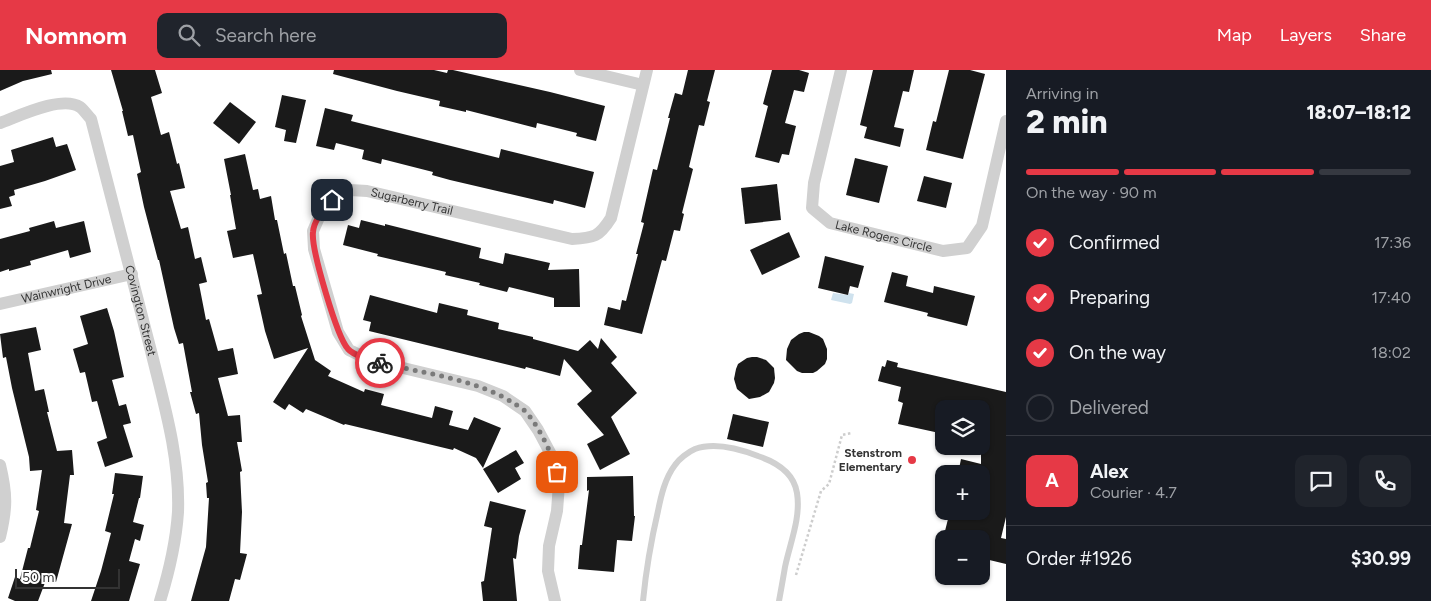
<!DOCTYPE html>
<meta charset="utf-8">
<style>
:root{--surface:#171b24;--page:#20242c;--text:#f1f3f6;--muted:#9ea1a6;--line:#363941;--accent:#e63946}
body{margin:0;font-family:Figtree,sans-serif;background:var(--page);color:var(--text);height:100vh;display:flex;flex-direction:column;font-size:19px;white-space:nowrap}
*{box-sizing:border-box;margin:0}
p{font-size:16px;color:var(--muted)}
.icon{flex:none;width:28px;height:28px;fill:none;stroke:currentColor;stroke-width:2;stroke-linecap:round;stroke-linejoin:round}
.map{position:relative;flex:1;overflow:hidden}
.sheet{display:flex;flex-direction:column;background:var(--surface);width:425px}
.sheet>*{flex:none}
.controls{position:absolute;left:935px;top:330px;display:grid;gap:10px}
.controls a{display:grid;place-items:center;width:55px;height:55px;border-radius:10px;background:var(--surface);box-shadow:0 1px 4px #0004;font-size:25px}
.scale{position:absolute;left:15px;bottom:12px;width:105px;box-sizing:border-box;padding-left:5px;border:2px solid #333;border-top:0;font-size:14px;line-height:18px;white-space:nowrap;color:#333;-webkit-text-stroke:4px #fff;paint-order:stroke}
.pin{position:absolute;display:grid;place-items:center;width:42px;height:42px;color:#fff;margin:-21px;border-radius:10px;box-shadow:0 2px 8px #0006}
.courier{position:absolute;display:grid;place-items:center;width:50px;height:50px;margin:-25px;border:4px solid #e63946;border-radius:50%;background:#fff;color:#222;box-shadow:0 1px 6px #0007}
.overview em{font-style:normal;font-weight:800}
.overview div{display:flex;flex-direction:column-reverse}
.overview{display:flex;align-items:center;justify-content:space-between;height:85px;padding:0 20px}
h1{font-size:32px;font-weight:800;line-height:38px}
.bar{display:grid;grid-template-columns:repeat(4,1fr);gap:8px 5px;align-content:center;height:60px;padding:0 20px}
.bar i{height:6px;border-radius:4px;background:var(--line)}
.bar .on{background:var(--accent)}
.bar p{grid-column:span 4}
.line{display:flex;align-items:center;gap:12px;padding:0 20px;border-top:1px solid var(--line)}
.line div{flex:1}
.round{display:grid;place-items:center;flex:none;width:52px;height:52px;border-radius:10px;background:var(--page)}
ol{padding:0 20px;list-style:none}
li{display:flex;align-items:center;gap:15px;height:55px}
li p{margin-inline-start:auto}
li .icon{padding:5px;border-radius:50%;background:var(--accent);color:#fff;stroke-width:4}
li:last-child{color:var(--muted)}
li i{width:28px;height:28px;border:2px solid var(--line);border-radius:50%}
header{display:flex;align-items:center;gap:30px;box-sizing:border-box;height:70px;padding:0 25px;background:var(--accent);color:#fff}
header strong{font-size:24px}
nav{display:flex;gap:28px;margin-inline-start:auto;font-size:18px}
.search{width:350px;height:45px;background:var(--page);display:flex;align-items:center;gap:12px;box-sizing:border-box;padding:0 18px;border-radius:10px;color:var(--muted);font-size:19px}
main{display:flex;flex:1;min-height:0}
.map>svg:first-child{display:block}
</style>
<header>
<strong>Nomnom</strong>
<div class="search"><svg class="icon" aria-label="search" viewBox="0 0 24 24"><circle cx="10" cy="10" r="6"/><path d="M15 15l6 6"/></svg>Search here</div>
<nav><a>Map</a><a>Layers</a><a>Share</a></nav>
</header>
<main>
<div class="map">
<svg width="1006" height="531" viewBox="0 0 1006 531">
<rect width="100%" height="100%" fill="#fff"/>
<polygon fill="#cfe2ee" points="833,223 848,225 849,223 854,224 852,233 850,234 831,230"/>
<g fill="#1a1a1a">
<polygon points="0,0 51,0 52,4 23,11 0,21"/>
<polygon points="111,0 155,0 162,23 151,27 161,65 169,62 177,94 179,93 185,118 170,121 181,159 188,157 195,189 201,187 207,212 199,214 206,250 209,249 218,281 233,278 238,304 218,308 228,346 240,345 242,372 237,372 242,401 240,402 242,442 240,483 247,484 240,510 235,509 229,531 191,531 206,477 209,428 207,428 206,413 208,412 202,375 199,343 196,344 190,322 192,322 183,273 179,274 174,258 159,190 158,190 144,137 137,104 141,102 133,65 128,66 122,41 123,41"/>
<polygon points="334,0 434,0 447,3 448,0 453,0 550,22 605,36 596,71 576,66 577,63 537,53 536,58 466,40 466,42 439,36 440,31 397,21 333,4"/>
<polygon points="688,0 715,0 707,31 710,32 704,56 699,55 689,97 693,99 682,143 684,144 680,161 674,160 666,191 662,190 642,264 604,255 608,237 620,240 622,230 626,231 638,184 636,184 644,153 641,152 653,99 657,100 670,48 668,48 675,23 682,25"/>
<polygon points="772,0 799,0 809,3 804,22 794,20 785,53 796,56 789,85 782,84 779,93 755,87 768,36 763,34"/>
<polygon points="873,0 914,0 909,22 903,21 894,57 904,59 900,77 864,68 867,57 860,55"/>
<polygon points="949,0 970,0 985,4 963,89 926,80 933,51 936,52"/>
<polygon points="282,25 306,30 296,73 284,71 286,60 275,57"/>
<polygon points="230,32 256,52 239,74 213,53"/>
<polygon points="325,38 353,45 351,51 499,88 501,79 594,102 585,138 554,130 553,134 450,110 432,105 433,102 382,89 381,94 362,89 364,80 336,73 334,80 316,76"/>
<polygon points="53,67 56,77 67,74 76,100 45,111 14,120 15,125 9,127 12,136 0,139 0,96 14,92 11,80"/>
<polygon points="245,84 253,120 258,119 260,129 271,126 275,150 277,150 284,184 286,183 293,216 295,216 302,245 301,246 315,290 331,301 328,306 364,322 365,319 384,324 381,335 432,348 435,336 453,341 449,355 468,360 474,347 501,358 483,398 476,388 454,378 453,380 345,354 344,355 306,339 303,343 289,334 285,340 273,332 308,278 274,289 265,261 257,225 262,224 253,184 233,188 227,161 236,159 230,125 231,125 224,89"/>
<polygon points="855,88 888,96 879,133 846,125"/>
<polygon points="924,106 952,113 946,138 917,131"/>
<polygon points="777,114 781,150 745,154 741,118"/>
<polygon points="361,150 385,156 385,154 481,178 479,188 503,194 505,183 550,193 548,200 579,199 580,237 554,237 554,228 509,217 507,222 479,215 480,213 445,205 446,202 377,186 378,184 343,175 348,155 359,158"/>
<polygon points="54,151 56,158 84,151 91,182 70,188 68,180 30,191 31,195 9,201 9,199 0,202 0,169 30,161 29,158"/>
<polygon points="789,162 800,187 762,205 750,180"/>
<polygon points="825,186 864,196 858,218 850,216 848,225 818,218"/>
<polygon points="892,202 908,206 906,216 933,223 934,216 975,226 967,256 927,246 928,243 884,232"/>
<polygon points="370,225 437,243 439,233 468,240 467,245 499,253 498,259 533,267 533,269 578,281 590,270 598,279 601,268 617,287 611,293 637,323 611,347 630,384 600,400 587,374 604,365 577,334 592,321 564,289 560,306 526,297 525,299 369,261 371,252 363,250"/>
<polygon points="107,238 114,261 124,307 112,310 119,336 126,334 131,353 123,355 133,387 105,397 97,372 107,368 97,331 92,332 85,302 80,303 73,279 88,274 80,246"/>
<polygon points="36,257 41,280 28,283 35,321 44,319 49,342 47,342 57,381 72,380 74,405 70,405 64,453 72,454 56,512 46,510 38,531 15,531 8,528 15,507 20,509 28,478 30,478 39,441 36,440 42,400 30,401 29,387 12,318 6,287 3,288 0,264"/>
<polygon points="804,262 809,262 819,266 823,269 827,279 827,289 825,294 817,301 813,303 802,303 797,301 786,290 787,279 791,270 799,264"/>
<polygon points="752,287 757,287 766,290 774,298 775,308 774,313 769,322 760,327 749,329 737,319 734,309 736,299 738,294 747,288"/>
<polygon points="887,290 898,293 897,297 1006,322 1006,447 1001,468 1006,469 1006,494 981,488 981,469 943,469 950,441 981,441 981,404 958,404 961,389 981,394 981,339 944,339 944,364 898,354 903,333 898,331 901,317 878,311 882,296 885,297"/>
<polygon points="733,344 769,352 763,377 727,369"/>
<polygon points="516,380 524,393 515,398 521,409 498,423 483,399"/>
<polygon points="115,403 143,406 140,428 139,428 133,452 144,455 140,471 135,469 129,491 140,494 129,531 91,531 101,501 111,463 105,461 114,424 112,424"/>
<polygon points="633,406 634,446 635,446 632,471 617,470 614,502 578,499 580,475 582,475 589,420 587,421 587,407"/>
<polygon points="490,431 526,440 519,466 516,489 513,488 517,531 483,531 481,512 484,511 492,458 484,456"/>
</g>
<g fill="none" stroke-linecap="round" stroke-linejoin="round">
<polyline stroke="#cdcdcd" stroke-width="2.5" stroke-dasharray="2.5 2.5" stroke-linecap="butt" points="796,505 821,421 829,414 842,365 852,363"/>
<path stroke="#d0d0d0" stroke-width="6" d="M 643,531 C 646,500 651,471 658,441 C 661,426 665,408 675,395 C 679,389 688,382 695,379 C 714,372 740,379 758,386 C 776,392 794,403 797,423 C 801,448 790,473 785,497 C 783,509 781,520 779,531"/>
<g stroke="#d0d0d0" stroke-width="12">
<polyline points="580,0 643,15"/>
<path id="s1" d="M 841,0 L 814,113 L 812,138 L 830,153 L 943,181 L 967,178 L 982,156 L 1006,51"/>
<path id="s2" d="M 0,53 C 19,46 62,25 80,37 C 84,40 87,45 91,49 C 111,126 131,203 151,281 C 164,334 180,387 178,442 C 176,472 169,502 160,531"/>
<path id="s3" d="M 0,234 L 132,204"/>
<path d="M 0,395 C 7,424 7,438 0,467"/>
<path id="s4" d="M 555,531 L 548,501 L 549,476 L 557,441 L 559,414 L 554,390 L 538,360 L 525,341 L 503,326 L 478,316 L 370,290 L 349,280 L 338,262 L 314,179 L 313,161 L 320,145 L 332,130 L 350,120 L 367,121 L 572,169 C 594,168 599,167 611,148 L 647,0"/>
</g>
</g>
<g fill="none" stroke-linecap="round" stroke-linejoin="round">
<path stroke="#7a7a7a" stroke-width="5" stroke-dasharray="0 9" d="M 380,293 C 423,303 477,309 515,334 C 518,336 522,338 525,341 C 537,353 553,385 557,402"/>
<path stroke="#e63946" stroke-width="6" d="M 332,130 C 325,139 314,149 313,162 C 311,179 337,267 348,279 C 353,285 372,291 380,293"/>
</g>
<circle fill="#e63946" stroke="#fff" stroke-width="2" cx="912" cy="390" r="5"/>
<g text-anchor="middle" dominant-baseline="central" stroke-width="5" stroke-linejoin="round" paint-order="stroke">
<g font-size="12" fill="#333" stroke="#fff">
<text stroke="none"><textPath href="#s4" startOffset="634">Sugarberry Trail</textPath></text>
<text stroke="none"><textPath href="#s1" startOffset="220">Lake Rogers Circle</textPath></text>
<text stroke="none"><textPath href="#s3" startOffset="68">Wainwright Drive</textPath></text>
<text stroke="none"><textPath href="#s2" startOffset="298">Covington Street</textPath></text>
</g>
<g font-size="12" font-weight="bold" fill="#333" stroke="#fff" text-anchor="end">
<text x="902" y="383">Stenstrom<tspan x="902" dy="14">Elementary</tspan></text>
</g>
</g>
</svg>
<div class="controls">
<a><svg class="icon" aria-label="layers" viewBox="0 0 24 24"><path d="M12 4l9 5-9 5-9-5zM3 14l9 5 9-5"/></svg></a>
<a>+</a>
<a>−</a>
</div>
<div class="scale">50 m</div>
<div class="pin" style="left:557px;top:402px;background:#ea580c"><svg class="icon" aria-label="bag" viewBox="0 0 24 24"><path d="M5 8h14l-1 12H6zM9 8a3 3 0 0 1 6 0"/></svg></div>
<div class="pin" style="left:332px;top:130px;background:#1f2937"><svg class="icon" aria-label="home" viewBox="0 0 24 24"><path d="M3 11l9-7 9 7M6 9v11h12V9"/></svg></div>
<div class="courier" style="left:380px;top:293px"><svg class="icon" aria-label="bike" viewBox="0 0 24 24"><circle cx="6" cy="16" r="4"/><circle cx="18" cy="16" r="4"/><path d="M6 16l4-8h5l3 8M10 8l3 8H6M13 5h3"/></svg></div>
</div>
<section class="sheet">
<div class="overview"><div><h1>2 min</h1><p>Arriving in</p></div><em>18:07–18:12</em></div>
<div class="bar"><i class="on"></i><i class="on"></i><i class="on"></i><i></i><p>On the way · 90 m</p></div>
<ol>
<li><svg class="icon" aria-label="check" viewBox="0 0 24 24"><path d="M5 12l5 5 9-10"/></svg>Confirmed<p>17:36</p></li>
<li><svg class="icon" aria-label="check" viewBox="0 0 24 24"><path d="M5 12l5 5 9-10"/></svg>Preparing<p>17:40</p></li>
<li><svg class="icon" aria-label="check" viewBox="0 0 24 24"><path d="M5 12l5 5 9-10"/></svg>On the way<p>18:02</p></li>
<li><i></i>Delivered</li>
</ol>
<div class="line" style="height:90px"><b class="round" style="background:var(--accent);color:#fff">A</b><div><b>Alex</b><p>Courier · 4.7</p></div><a class="round"><svg class="icon" aria-label="chat" viewBox="0 0 24 24"><path d="M4 5h16v11H9l-5 4z"/></svg></a><a class="round"><svg class="icon" aria-label="phone" viewBox="0 0 24 24"><path d="M5 4h4l2 5-3 2q2 4 5 5l2-3 5 2v4C11 20 4 13 5 4z"/></svg></a></div>
<div class="line" style="height:65px"><div>Order #1926</div><b>$30.99</b></div>
</section>
</main>
